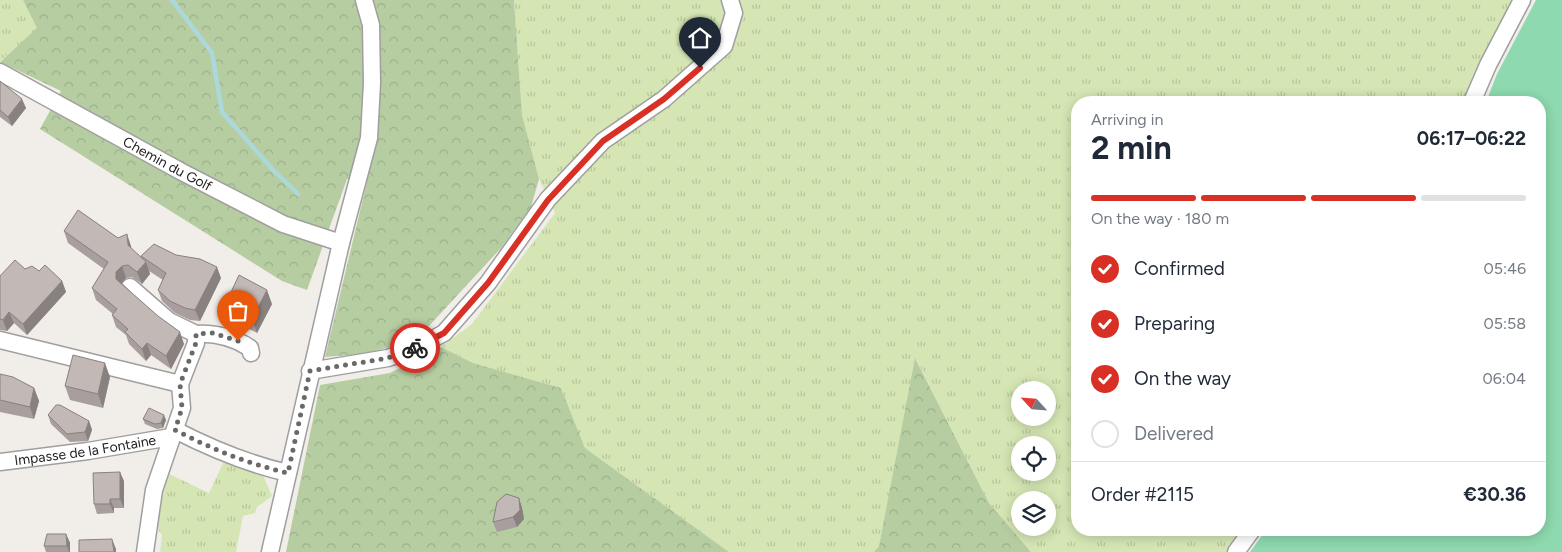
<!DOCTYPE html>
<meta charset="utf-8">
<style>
:root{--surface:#fff;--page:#f6f6f7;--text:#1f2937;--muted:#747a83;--line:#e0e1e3;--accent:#d93025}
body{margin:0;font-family:Figtree,sans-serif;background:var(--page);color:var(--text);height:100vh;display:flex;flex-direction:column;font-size:19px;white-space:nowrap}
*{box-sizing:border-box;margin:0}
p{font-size:16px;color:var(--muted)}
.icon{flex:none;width:28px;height:28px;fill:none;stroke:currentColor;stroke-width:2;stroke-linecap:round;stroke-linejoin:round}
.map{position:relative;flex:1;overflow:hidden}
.panel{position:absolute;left:1071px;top:96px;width:475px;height:440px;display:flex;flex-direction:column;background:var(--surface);border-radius:20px;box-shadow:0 2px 12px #0003}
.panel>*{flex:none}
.needle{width:32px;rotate:296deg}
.controls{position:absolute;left:1011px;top:381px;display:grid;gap:10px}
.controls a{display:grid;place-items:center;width:45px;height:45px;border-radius:50%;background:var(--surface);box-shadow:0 2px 12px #0003;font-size:25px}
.pin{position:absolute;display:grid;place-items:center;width:42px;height:42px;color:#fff;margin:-51px -21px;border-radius:50% 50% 50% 0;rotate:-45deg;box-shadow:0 0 5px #0007}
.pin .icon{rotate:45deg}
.courier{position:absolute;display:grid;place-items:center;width:50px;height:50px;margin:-25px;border:4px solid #d93025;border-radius:50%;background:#fff;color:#222;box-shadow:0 1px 6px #0007}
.summary em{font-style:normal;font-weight:700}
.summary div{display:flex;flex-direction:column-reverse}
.summary{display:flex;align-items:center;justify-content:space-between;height:85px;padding:0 20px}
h1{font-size:32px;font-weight:700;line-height:38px}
.bar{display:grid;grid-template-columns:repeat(4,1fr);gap:8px 5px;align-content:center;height:60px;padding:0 20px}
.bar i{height:6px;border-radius:4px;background:var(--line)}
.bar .selected{background:var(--accent)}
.bar p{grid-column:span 4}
.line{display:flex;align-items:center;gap:12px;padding:0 20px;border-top:1px solid var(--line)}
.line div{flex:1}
ol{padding:0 20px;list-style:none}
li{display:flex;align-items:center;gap:15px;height:55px}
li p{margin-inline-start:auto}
li .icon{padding:5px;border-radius:50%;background:var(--accent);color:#fff;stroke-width:4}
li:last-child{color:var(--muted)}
li i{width:28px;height:28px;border:2px solid var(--line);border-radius:50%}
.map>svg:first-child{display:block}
</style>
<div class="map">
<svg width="1562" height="552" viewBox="0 0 1562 552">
<defs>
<pattern id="grass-tufts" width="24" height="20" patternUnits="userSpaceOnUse" patternTransform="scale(1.25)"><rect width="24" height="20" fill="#d5e6b4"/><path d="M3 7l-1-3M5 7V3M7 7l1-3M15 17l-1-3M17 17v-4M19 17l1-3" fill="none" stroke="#b7c59a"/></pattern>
<pattern id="forest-crowns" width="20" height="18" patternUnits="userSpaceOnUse" patternTransform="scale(1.25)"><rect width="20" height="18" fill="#b6cda1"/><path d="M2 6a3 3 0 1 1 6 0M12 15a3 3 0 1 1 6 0" fill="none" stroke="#9cb08a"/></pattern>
</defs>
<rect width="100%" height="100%" fill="#f1ede9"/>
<g fill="url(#grass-tufts)" fill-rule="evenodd">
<polygon points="0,0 23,0 38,28 0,61"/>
<path d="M 514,0 L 729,0 L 733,5 L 740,0 L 1521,0 L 1473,102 L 1078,102 L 1078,530 L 1248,530 L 1236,552 L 1031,552 L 989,503 L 916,359 L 879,546 L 874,552 L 729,552 L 585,448 L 561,388 L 473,363 L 441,347 L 472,324 L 555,213 L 539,179 L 522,115 ZM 1020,390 L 1048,390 L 1048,418 L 1020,418 ZM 1020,445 L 1048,445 L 1048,472 L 1020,472 ZM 1020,500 L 1048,500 L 1048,528 L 1020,528 Z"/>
<path d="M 224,461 L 262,473 L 272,496 L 257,507 L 255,513 L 243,516 L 236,552 L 160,552 L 162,535 C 148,518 161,492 167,473 L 209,493 Z"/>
</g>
<g fill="url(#forest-crowns)">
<polygon points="23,0 514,0 522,115 539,179 531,207 501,248 429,326 401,344 364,354 325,357 367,182 347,179 307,290 282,281 40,129 61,91 0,62 37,28"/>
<polygon points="441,347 473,363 561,388 585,448 729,552 286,552 320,385 390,373"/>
<polygon points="915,358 989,503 1031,552 874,552 879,546"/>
</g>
<polygon fill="#8ed9af" points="1536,0 1562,0 1562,552 1250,552 1266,530 1540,530 1540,102 1486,102 1497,74"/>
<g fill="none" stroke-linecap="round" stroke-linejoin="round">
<polyline stroke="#add8db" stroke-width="4.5" points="172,0 212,53 222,112 273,170 298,194"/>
<g stroke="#9f9f9f" stroke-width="19">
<g id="minor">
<path id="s1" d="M 0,72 L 182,172 L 283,224 L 341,243"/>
<polyline points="1472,102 1488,65 1522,0"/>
<polyline points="130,287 169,321 196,334 196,343 180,384"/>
<path d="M 196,334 C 216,333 233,337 250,348 L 251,353"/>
<polyline points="0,340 180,384 182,408 154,490 145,552"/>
<polyline points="310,371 388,358 418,347 444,333 488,283 548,199 603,141 664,99 724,46 734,13 730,0"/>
<path d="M 175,430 C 212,449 248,464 288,473"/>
<path id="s2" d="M 0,462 L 88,451 L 171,437"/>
<polyline points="270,552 341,243 369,138 372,83 371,25 364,0"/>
<polyline points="1236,552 1252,530"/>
</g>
</g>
<use href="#minor" stroke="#fff" stroke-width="16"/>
</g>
<g fill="#a79e9d">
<polygon points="0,81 26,108 12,126 0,117"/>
<polygon points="64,231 118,238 131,246 131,249 141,257 141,256 221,278 200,321 190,320 175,313 162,301 158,290 163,280 149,271 150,274 142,284 132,277 126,278 122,283 184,344 171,369 151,355 146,361 129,344 126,335 116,327 112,315 113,314 96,300 92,288 104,269 68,243"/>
<polygon points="39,271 62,281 66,292 27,335 14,323 7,331 0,330 0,276"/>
<polygon points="272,304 257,333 230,319 225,305"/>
<polygon points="0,374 34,388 39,401 34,419 0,412"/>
<polygon points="110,377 103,408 70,400 65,386"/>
<polygon points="48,415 89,421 92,430 88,441 70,442 51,424"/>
<polygon points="143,419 166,420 163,428 157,429 145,424"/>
<polygon points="124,481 124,508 114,508 114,513 97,514 94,504"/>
<polygon points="519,498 522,508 524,519 517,527 497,532 493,522"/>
<polygon points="66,534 70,543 70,552 46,552 44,546"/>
</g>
<g fill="#88817f">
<polygon points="22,99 26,108 12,126 8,117"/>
<polygon points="127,234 131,246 132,257 128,245"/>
<polygon points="146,262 150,274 142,284 137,272"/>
<polygon points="122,266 126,278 120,285 116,279 116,272"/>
<polygon points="217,267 221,278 200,321 195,310"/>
<polygon points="62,281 66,292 27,335 23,324"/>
<polygon points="267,290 272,304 257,333 252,319"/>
<polygon points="9,312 14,323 7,331 3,320"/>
<polygon points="180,332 184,344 171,369 166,356"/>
<polygon points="147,343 151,355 146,361 142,349"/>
<polygon points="105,363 110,377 103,408 98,394"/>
<polygon points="34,388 39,401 34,419 30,407"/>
<polygon points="164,415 166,420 163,428 161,423"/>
<polygon points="89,421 92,430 88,441 85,432"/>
<polygon points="120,472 124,481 124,508 120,499"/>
<polygon points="519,498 522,508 524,519 517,527 513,517"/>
<polygon points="110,499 114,508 114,513 110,504"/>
<polygon points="66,534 70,543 70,552 69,552 67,546"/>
<polygon points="112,539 116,549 116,552 114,552"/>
</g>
<g fill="#c2b8b6" stroke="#88817f">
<polygon points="0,81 22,99 8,117 0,110"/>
<polygon points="78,210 118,238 127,234 128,245 146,262 137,272 128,265 122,266 116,272 116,279 158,316 180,332 166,356 147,343 142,349 125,332 128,329 112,315 117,309 92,288 108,262 64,231"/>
<polygon points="154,244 176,255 200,259 217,267 195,310 185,308 170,301 158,290 166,273 141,256"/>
<polygon points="15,260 25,269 32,266 39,271 45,265 62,281 23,324 9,312 3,320 0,319 0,276"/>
<polygon points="239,275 267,290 252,319 225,305"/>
<polygon points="73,355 105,363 98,394 65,386"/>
<polygon points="0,374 13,377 34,388 30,407 0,400"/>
<polygon points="56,405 60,405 89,421 85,432 67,434 48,415"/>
<polygon points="149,408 164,415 161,423 155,424 143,419"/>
<polygon points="120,472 120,499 110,499 110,504 94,504 93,473"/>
<polygon points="506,494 519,498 520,510 513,517 493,522 497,502"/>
<polygon points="47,534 66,534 67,546 44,546"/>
<polygon points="112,539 114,552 79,552 79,540"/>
</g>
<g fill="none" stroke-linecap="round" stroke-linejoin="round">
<path stroke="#6a6968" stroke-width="5" stroke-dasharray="0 9" d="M 238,341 L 213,333 L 196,334 L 196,343 L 180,384 L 182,408 L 175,430 C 212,449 248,464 288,473 L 310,371 L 388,358 L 415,348"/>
<polyline stroke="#d93025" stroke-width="6" points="415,348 444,333 488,283 548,200 603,141 664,99 700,68"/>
</g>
<g text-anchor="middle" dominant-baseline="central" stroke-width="4.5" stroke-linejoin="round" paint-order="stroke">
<g font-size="14" fill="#222" stroke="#fff">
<text stroke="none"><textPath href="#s1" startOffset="191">Chemin du Golf</textPath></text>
<text stroke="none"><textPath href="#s2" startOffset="86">Impasse de la Fontaine</textPath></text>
</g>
</g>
</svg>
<div class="controls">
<a><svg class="needle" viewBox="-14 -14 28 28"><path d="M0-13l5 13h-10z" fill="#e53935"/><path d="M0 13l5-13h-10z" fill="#747a83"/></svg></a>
<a><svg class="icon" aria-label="locate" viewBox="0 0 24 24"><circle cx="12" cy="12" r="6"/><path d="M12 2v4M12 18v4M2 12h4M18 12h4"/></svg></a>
<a><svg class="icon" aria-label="layers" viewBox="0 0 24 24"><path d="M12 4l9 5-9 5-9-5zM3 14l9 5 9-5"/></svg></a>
</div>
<div class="pin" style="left:238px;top:341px;background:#ea580c"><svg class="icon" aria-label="bag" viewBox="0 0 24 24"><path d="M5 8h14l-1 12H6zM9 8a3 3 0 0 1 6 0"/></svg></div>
<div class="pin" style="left:700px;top:68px;background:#1f2937"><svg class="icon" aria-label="home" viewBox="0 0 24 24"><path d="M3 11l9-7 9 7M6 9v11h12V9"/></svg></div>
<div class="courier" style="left:415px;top:348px"><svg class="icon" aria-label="bike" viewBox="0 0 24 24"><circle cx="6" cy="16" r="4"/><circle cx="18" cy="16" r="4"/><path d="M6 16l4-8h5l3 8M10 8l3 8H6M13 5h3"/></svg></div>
<section class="panel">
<div class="summary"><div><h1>2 min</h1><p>Arriving in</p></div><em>06:17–06:22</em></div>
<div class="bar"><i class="selected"></i><i class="selected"></i><i class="selected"></i><i></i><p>On the way · 180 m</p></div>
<ol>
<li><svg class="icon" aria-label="check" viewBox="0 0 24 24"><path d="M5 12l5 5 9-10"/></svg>Confirmed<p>05:46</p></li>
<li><svg class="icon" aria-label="check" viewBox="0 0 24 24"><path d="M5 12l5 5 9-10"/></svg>Preparing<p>05:58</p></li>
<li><svg class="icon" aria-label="check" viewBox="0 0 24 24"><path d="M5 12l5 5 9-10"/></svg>On the way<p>06:04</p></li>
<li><i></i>Delivered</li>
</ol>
<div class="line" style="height:65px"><div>Order #2115</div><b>€30.36</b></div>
</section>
</div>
